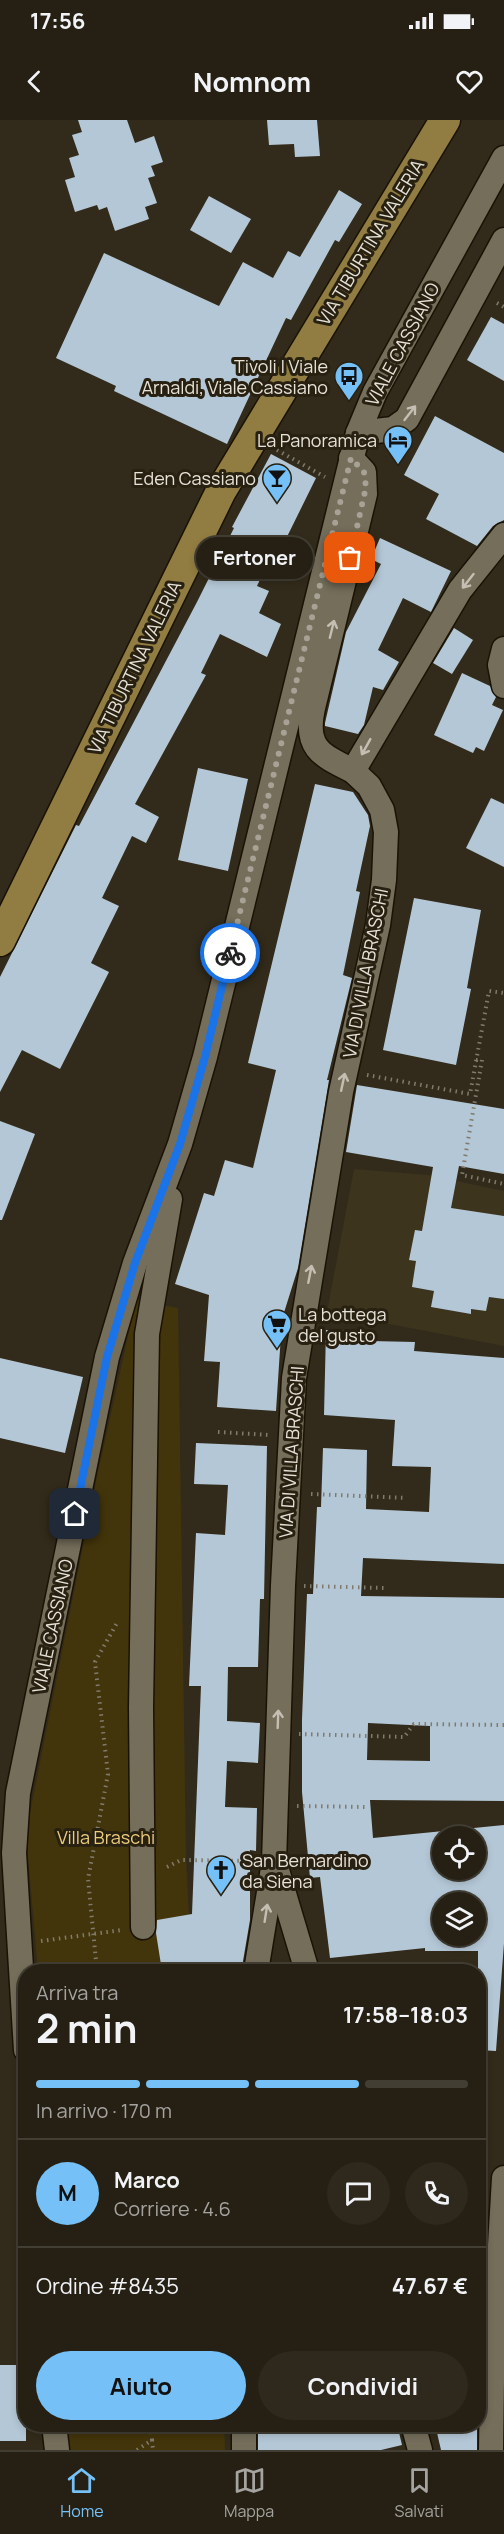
<!DOCTYPE html>
<html lang="it">
<meta charset="utf-8">
<style>
:root{--surface:#262014;--page:#2e281d;--text:#f1f3f6;--muted:#a4a3a0;--line:#423e34;--accent:#75c0f6}
body{margin:0;font-family:Manrope,sans-serif;background:var(--page);color:var(--text);height:100vh;display:flex;flex-direction:column;font-size:22px;white-space:nowrap}
*{box-sizing:border-box;margin:0}
p{font-size:20px;color:var(--muted)}
.icon{flex:none;width:33px;height:33px;fill:none;stroke:currentColor;stroke-width:2;stroke-linecap:round;stroke-linejoin:round}
.map{position:relative;flex:1;overflow:hidden}
.panel{position:absolute;left:18px;top:1844px;width:468px;height:468px;display:flex;flex-direction:column;background:var(--surface);border-radius:24px;box-shadow:0 3px 9px #0003,0 0 0 2px var(--line)}
.panel>*{flex:none}
.fabs{position:absolute;left:432px;top:1706px;display:grid;gap:12px}
.fabs a{display:grid;place-items:center;width:54px;height:54px;border-radius:50%;background:var(--surface);box-shadow:0 3px 9px #0003,0 0 0 2px var(--line);font-size:30px}
.pin{position:absolute;display:grid;place-items:center;width:51px;height:51px;color:#fff;margin:-26px;border-radius:12px;box-shadow:0 3px 9px #0006}
.courier{position:absolute;display:grid;place-items:center;width:60px;height:60px;margin:-30px;border:4px solid #1a73e8;border-radius:50%;background:#fff;color:#222;box-shadow:0 2px 8px #0007}
.bubble{position:absolute;height:42px;border-radius:21px;background:var(--surface);box-shadow:0 3px 9px #0003,0 0 0 2px var(--line);font-size:20px;font-weight:700;line-height:42px;text-align:center}
.head em{font-style:normal;font-weight:700}
.head div{display:flex;flex-direction:column-reverse}
.head{display:flex;align-items:center;justify-content:space-between;height:102px;padding:0 18px}
h1{font-size:39px;font-weight:700;line-height:45px}
.bar{display:grid;grid-template-columns:repeat(4,1fr);gap:9px 6px;align-content:center;height:72px;padding:0 18px}
.bar i{height:8px;border-radius:4px;background:var(--line)}
.bar .selected{background:var(--accent)}
.bar p{grid-column:span 4}
.line{display:flex;align-items:center;gap:15px;padding:0 18px;border-top:2px solid var(--line)}
.line div{flex:1}
.round{display:grid;place-items:center;flex:none;width:63px;height:63px;border-radius:32px;background:var(--page)}
.button{display:flex;gap:12px;margin-top:auto;padding:12px 18px}
.button a{flex:1;height:69px;border-radius:36px;background:var(--accent);color:#111;font-size:24px;font-weight:700;line-height:69px;text-align:center}
.button a+a{background:var(--page);color:var(--text)}
.status{display:flex;justify-content:space-between;align-items:center;height:42px;padding:0 30px;background:var(--surface);direction:ltr}
.status svg{height:16px;fill:currentColor}
header{display:flex;justify-content:space-between;align-items:center;height:78px;padding:0 18px;background:var(--surface);font-size:27px;font-weight:700}
.tabs{display:flex;justify-content:space-around;align-items:center;height:84px;border-top:2px solid var(--line);background:var(--surface);font-size:16px;color:var(--muted)}
.tabs a{display:grid;justify-items:center;gap:3px}
.tabs .selected{color:var(--accent)}
.map>svg:first-child{display:block}
</style>
<div class="status"><b>17:56</b><svg viewBox="0 0 49 12"><path d="M0 12V9h3v3zM5 12V6h3v6zM10 12V3h3v9zM15 12V0h3v12zM26 1h20v11H26zM47 4h2v5h-2z"/></svg></div>
<header><svg class="icon" aria-label="back" viewBox="0 0 24 24"><path d="M15 5l-7 7 7 7"/></svg>Nomnom<svg class="icon" aria-label="heart" viewBox="0 0 24 24"><path d="M12 20l-8-8c-3-5 5-10 8-4 3-6 11-1 8 4z"/></svg></header>
<div class="map">
<svg width="504" height="2330" viewBox="0 0 504 2330">
<rect width="100%" height="100%" fill="#322b1b"/>
<polygon fill="#3d341d" points="354,1049 428,1055 504,1071 504,1226 327,1192"/>
<g fill="#43350b">
<polygon points="136,1180 178,1188 186,1741 192,1851 38,1851 26,1713 96,1362"/>
<polygon points="67,2304 224,2304 225,2330 70,2330"/>
</g>
<g fill="#b4c7d6" fill-rule="evenodd">
<polygon points="78,0 127,0 135,23 154,16 163,42 151,46 155,56 148,58 157,83 145,87 149,99 115,111 107,87 99,90 97,85 75,92 65,60 75,57 69,38 79,35 72,15 82,12"/>
<polygon points="267,0 317,0 320,36 295,37 294,24 269,25"/>
<polygon points="339,70 362,84 339,122 335,120 291,200 286,198 227,324 114,271 116,266 56,238 104,133 219,186 243,142 273,158 288,131 300,137"/>
<polygon points="209,76 251,99 231,133 190,110"/>
<polygon points="491,197 504,204 504,261 467,240"/>
<polygon points="435,296 504,333 504,400 493,406 477,426 426,399 439,374 404,355"/>
<polygon points="271,334 316,358 279,433 274,430 257,466 269,471 259,493 281,504 267,537 220,514 201,553 206,555 135,684 159,697 146,723 132,716 102,778 119,786 91,843 109,852 60,949 22,930 0,972 0,857 76,705 79,706 197,482 234,408 232,407"/>
<polygon points="380,418 451,451 431,492 403,478 378,530 399,542 383,570 373,567 364,605 358,614 325,606 325,603 346,512 381,444 371,439"/>
<polygon points="454,508 473,520 452,554 433,543"/>
<polygon points="462,553 490,566 496,577 492,585 503,590 484,631 476,627 473,633 434,615"/>
<polygon points="198,648 248,659 228,751 178,740"/>
<polygon points="315,664 353,672 368,695 370,706 356,771 360,772 343,855 352,858 327,960 329,960 298,1148 282,1199 276,1291 217,1287 220,1242 204,1241 209,1175 175,1164 204,1073 214,1076 225,1040 253,1048 276,950 248,943"/>
<polygon points="491,678 504,684 504,747 466,728"/>
<polygon points="414,778 481,790 467,868 471,869 456,945 383,930"/>
<polygon points="357,965 504,989 504,1054 459,1046 451,1088 504,1096 504,1179 489,1177 486,1191 471,1189 471,1194 431,1187 434,1171 412,1167 416,1141 409,1140 415,1110 422,1111 433,1047 346,1032"/>
<polygon points="0,1001 35,1014 2,1100 0,1100"/>
<path d="M 326,1210 L 371,1211 L 371,1221 L 415,1222 L 414,1231 L 504,1238 L 504,1444 L 363,1438 L 361,1476 L 504,1478 L 504,1681 L 370,1680 L 373,1718 L 504,1705 L 504,1823 L 496,1931 L 478,1930 L 478,1831 L 425,1831 L 425,1828 L 330,1838 L 320,1757 L 310,1758 L 302,1672 L 302,1599 L 307,1474 L 313,1474 L 317,1387 L 321,1387 L 323,1328 L 367,1330 L 366,1389 L 429,1392 L 431,1347 L 392,1346 L 395,1300 L 324,1295 ZM 368,1603 L 430,1606 L 430,1641 L 367,1640 ZM 442,1716 L 476,1716 L 476,1749 L 442,1749 ZM 442,1782 L 476,1782 L 476,1815 L 442,1815 Z"/>
<polygon points="0,1238 83,1257 65,1333 0,1318"/>
<polygon points="196,1323 267,1326 264,1479 260,1479 258,1547 228,1547 227,1601 260,1603 258,1643 227,1641 225,1687 257,1688 256,1731 250,1730 250,1800 242,1847 189,1847 190,1851 162,1851 156,1813 157,1800 192,1794 201,1566 189,1566 196,1413 225,1415 228,1365 194,1364"/>
<polygon points="0,2245 16,2245 18,2299 26,2299 26,2321 0,2321"/>
<polygon points="306,2304 397,2304 402,2325 381,2330 258,2330 258,2313"/>
<polygon points="435,2304 477,2304 477,2330 441,2330"/>
</g>
<g fill="none" stroke-linecap="round" stroke-linejoin="round">
<g stroke="#1a1305" stroke-width="27">
<g id="minor">
<polyline points="358,313 393,309 407,299 504,120"/>
<path d="M 351,338 L 364,352 L 365,374 L 313,588 C 304,628 321,635 353,651 L 460,470 L 504,415"/>
<polyline points="504,529 500,545 504,566"/>
<polyline points="276,1747 307,1851"/>
<polyline points="143,1807 141,1588 147,1214 170,1079"/>
<polyline points="256,1851 274,1742 283,1465 294,1258 341,972 378,805 384,760 386,712 382,690 369,666 353,651"/>
<polyline points="26,1930 14,1733 18,1673 107,1237 135,1143 180,1024 205,937 358,313 375,272 504,38"/>
<polyline points="54,2304 57,2330"/>
<polyline points="244,2304 244,2330"/>
<polyline points="413,2304 420,2330"/>
<polyline points="491,2330 492,2261 504,2058"/>
</g>
</g>
<g stroke="#1a1305" stroke-width="33">
<polyline id="major" points="0,821 221,371 445,0"/>
</g>
<g stroke="#807b6d" stroke-width="4" stroke-dasharray="1.5 4.5" stroke-linecap="butt">
<polyline points="497,183 504,187"/>
<polyline points="277,330 325,357"/>
<polyline points="476,940 482,940 462,1055 504,1064"/>
<polyline points="367,955 470,974 489,871 504,873"/>
<polyline points="218,1312 269,1315"/>
<polyline points="311,1374 406,1378"/>
<polyline points="304,1466 384,1468"/>
<polyline points="299,1614 404,1617 414,1604 504,1605"/>
<polyline points="297,1686 367,1687"/>
<polyline points="167,1747 181,1740 253,1741"/>
<polyline points="41,1821 122,1810"/>
<polyline points="97,1851 88,1759 108,1654 95,1542 118,1501"/>
<polyline points="152,2320 153,2330"/>
<polyline points="137,2330 152,2320 150,2304"/>
</g>
<use href="#minor" stroke="#756e5b" stroke-width="24"/>
<use href="#major" stroke="#917c41" stroke-width="30"/>
</g>
<defs><path id="oneway-shaft" d="M-6 0H5M1.5-3L5.5 0L1.5 3" fill="none" stroke-width="1.6" stroke-linecap="round" stroke-linejoin="round" transform="scale(1.5)"/></defs>
<g stroke="#c4bfb2">
<use href="#oneway-shaft" transform="translate(410 293) rotate(-52)"/>
<use href="#oneway-shaft" transform="translate(468 461) rotate(128)"/>
<use href="#oneway-shaft" transform="translate(332 509) rotate(-76)"/>
<use href="#oneway-shaft" transform="translate(366 627) rotate(119)"/>
<use href="#oneway-shaft" transform="translate(343 962) rotate(-78)"/>
<use href="#oneway-shaft" transform="translate(310 1154) rotate(-79)"/>
<use href="#oneway-shaft" transform="translate(278 1599) rotate(-88)"/>
<use href="#oneway-shaft" transform="translate(266 1793) rotate(-81)"/>
</g>
<g fill="none" stroke-linecap="round" stroke-linejoin="round">
<polyline stroke="#a7a295" stroke-width="6" stroke-dasharray="0 10.8" points="230,833 351,338 364,352 366,367 350,438"/>
<polyline stroke="#1a73e8" stroke-width="8" points="75,1394 107,1237 135,1143 180,1024 205,937 230,833"/>
</g>
<defs>
<g id="bus-pin" transform="scale(1.5)"><path d="M0 17L-7.5 6A9.5 9.5 0 1 1 7.5 6Z" fill="#75c0f6" stroke="#282111"/><path d="M-5-6H5V4H4V6H2V4H-2V6H-4V4H-5ZM-3.5-4V0h7V-4ZM-3.5 1.2v1.5H-2V1.2ZM2 1.2v1.5H3.5V1.2Z" fill="#111"/></g>
<g id="hotel-pin" transform="scale(1.5)"><path d="M0 17L-7.5 6A9.5 9.5 0 1 1 7.5 6Z" fill="#75c0f6" stroke="#282111"/><path d="M-6-4.5h1.5V1H6V5H4.5V3h-9V5H-6ZM-4 0a1.8 1.8 0 1 1 3.6 0ZM.5 0V-2.5h3Q6-2.5 6 0Z" fill="#111"/></g>
<g id="bar-pin" transform="scale(1.5)"><path d="M0 17L-7.5 6A9.5 9.5 0 1 1 7.5 6Z" fill="#75c0f6" stroke="#282111"/><path d="M-6-5H6L.8 .8V4.5H3.5V6h-7V4.5H-.8V.8Z" fill="#111"/></g>
<g id="supermarket-pin" transform="scale(1.5)"><path d="M0 17L-7.5 6A9.5 9.5 0 1 1 7.5 6Z" fill="#75c0f6" stroke="#282111"/><path d="M-6-5.5h2.5l.6 2H6L4.5 2H-2.5L-4.4-4H-6ZM-1.5 3.2a1.3 1.3 0 1 0 .1 0ZM3 3.2a1.3 1.3 0 1 0 .1 0Z" fill="#111"/></g>
<g id="church-pin" transform="scale(1.5)"><path d="M0 17L-7.5 6A9.5 9.5 0 1 1 7.5 6Z" fill="#75c0f6" stroke="#282111"/><path d="M-1.2-6h2.4v3.5h3.3v2.4h-3.3V6h-2.4V-.1h-3.3v-2.4h3.3Z" fill="#111"/></g>
</defs>
<g fill-rule="evenodd">
<use href="#bus-pin" x="349" y="256"/>
<use href="#hotel-pin" x="398" y="320"/>
<use href="#bar-pin" x="277" y="358"/>
<use href="#supermarket-pin" x="277" y="1204"/>
<use href="#church-pin" x="221" y="1750"/>
</g>
<g text-anchor="middle" dominant-baseline="central" stroke-width="6" stroke-linejoin="round" paint-order="stroke">
<g font-size="18" fill="#e6e2d7" stroke="#282111">
<text transform="translate(370 122) rotate(-59)">VIA TIBURTINA VALERIA</text>
<text transform="translate(402 224) rotate(-62)">VIALE CASSIANO</text>
<text transform="translate(134 547) rotate(-64)">VIA TIBURTINA VALERIA</text>
<text transform="translate(365 853) rotate(-79)">VIA DI VILLA BRASCHI</text>
<text transform="translate(291 1332) rotate(-86)">VIA DI VILLA BRASCHI</text>
<text transform="translate(52 1506) rotate(-78)">VIALE CASSIANO</text>
</g>
<g font-size="18" fill="#e6e2d7" stroke="#282111" text-anchor="end">
<text x="328" y="246">Tivoli | Viale<tspan x="328" dy="21">Arnaldi, Viale Cassiano</tspan></text>
<text x="377" y="320">La Panoramica</text>
<text x="256" y="358">Eden Cassiano</text>
<text x="298" y="1194" text-anchor="start">La bottega<tspan x="298" dy="21">del gusto</tspan></text>
<text x="242" y="1740" text-anchor="start">San Bernardino<tspan x="242" dy="21">da Siena</tspan></text>
</g>
<g font-size="18" fill="#ebcb7c" stroke="#282111">
<text x="106" y="1717">Villa Braschi</text>
</g>
</g>
</svg>
<div class="fabs">
<a><svg class="icon" aria-label="locate" viewBox="0 0 24 24"><circle cx="12" cy="12" r="6"/><path d="M12 2v4M12 18v4M2 12h4M18 12h4"/></svg></a>
<a><svg class="icon" aria-label="layers" viewBox="0 0 24 24"><path d="M12 4l9 5-9 5-9-5zM3 14l9 5 9-5"/></svg></a>
</div>
<div class="pin" style="left:350px;top:438px;background:#ea580c"><svg class="icon" aria-label="bag" viewBox="0 0 24 24"><path d="M5 8h14l-1 12H6zM9 8a3 3 0 0 1 6 0"/></svg></div>
<div class="pin" style="left:75px;top:1394px;background:#1f2937"><svg class="icon" aria-label="home" viewBox="0 0 24 24"><path d="M3 11l9-7 9 7M6 9v11h12V9"/></svg></div>
<div class="courier" style="left:230px;top:833px"><svg class="icon" aria-label="bike" viewBox="0 0 24 24"><circle cx="6" cy="16" r="4"/><circle cx="18" cy="16" r="4"/><path d="M6 16l4-8h5l3 8M10 8l3 8H6M13 5h3"/></svg></div>
<div class="bubble" style="left:196px;top:417px;width:117px">Fertoner</div>
<section class="panel">
<div class="head"><div><h1>2 min</h1><p>Arriva tra</p></div><em>17:58–18:03</em></div>
<div class="bar"><i class="selected"></i><i class="selected"></i><i class="selected"></i><i></i><p>In arrivo · 170 m</p></div>
<div class="line" style="height:108px"><b class="round" style="background:var(--accent);color:#111">M</b><div><b>Marco</b><p>Corriere · 4.6</p></div><a class="round"><svg class="icon" aria-label="chat" viewBox="0 0 24 24"><path d="M4 5h16v11H9l-5 4z"/></svg></a><a class="round"><svg class="icon" aria-label="phone" viewBox="0 0 24 24"><path d="M5 4h4l2 5-3 2q2 4 5 5l2-3 5 2v4C11 20 4 13 5 4z"/></svg></a></div>
<div class="line" style="height:78px"><div>Ordine #8435</div><b>47.67 €</b></div>
<div class="button"><a>Aiuto</a><a>Condividi</a></div>
</section>
</div>
<nav class="tabs">
<a class="selected"><svg class="icon" aria-label="home" viewBox="0 0 24 24"><path d="M3 11l9-7 9 7M6 9v11h12V9"/></svg>Home</a>
<a><svg class="icon" aria-label="map" viewBox="0 0 24 24"><path d="M3 6l6-2 6 2 6-2v14l-6 2-6-2-6 2zM9 4v14M15 6v14"/></svg>Mappa</a>
<a><svg class="icon" aria-label="saved" viewBox="0 0 24 24"><path d="M7 4h10v16l-5-4-5 4z"/></svg>Salvati</a>
</nav>
